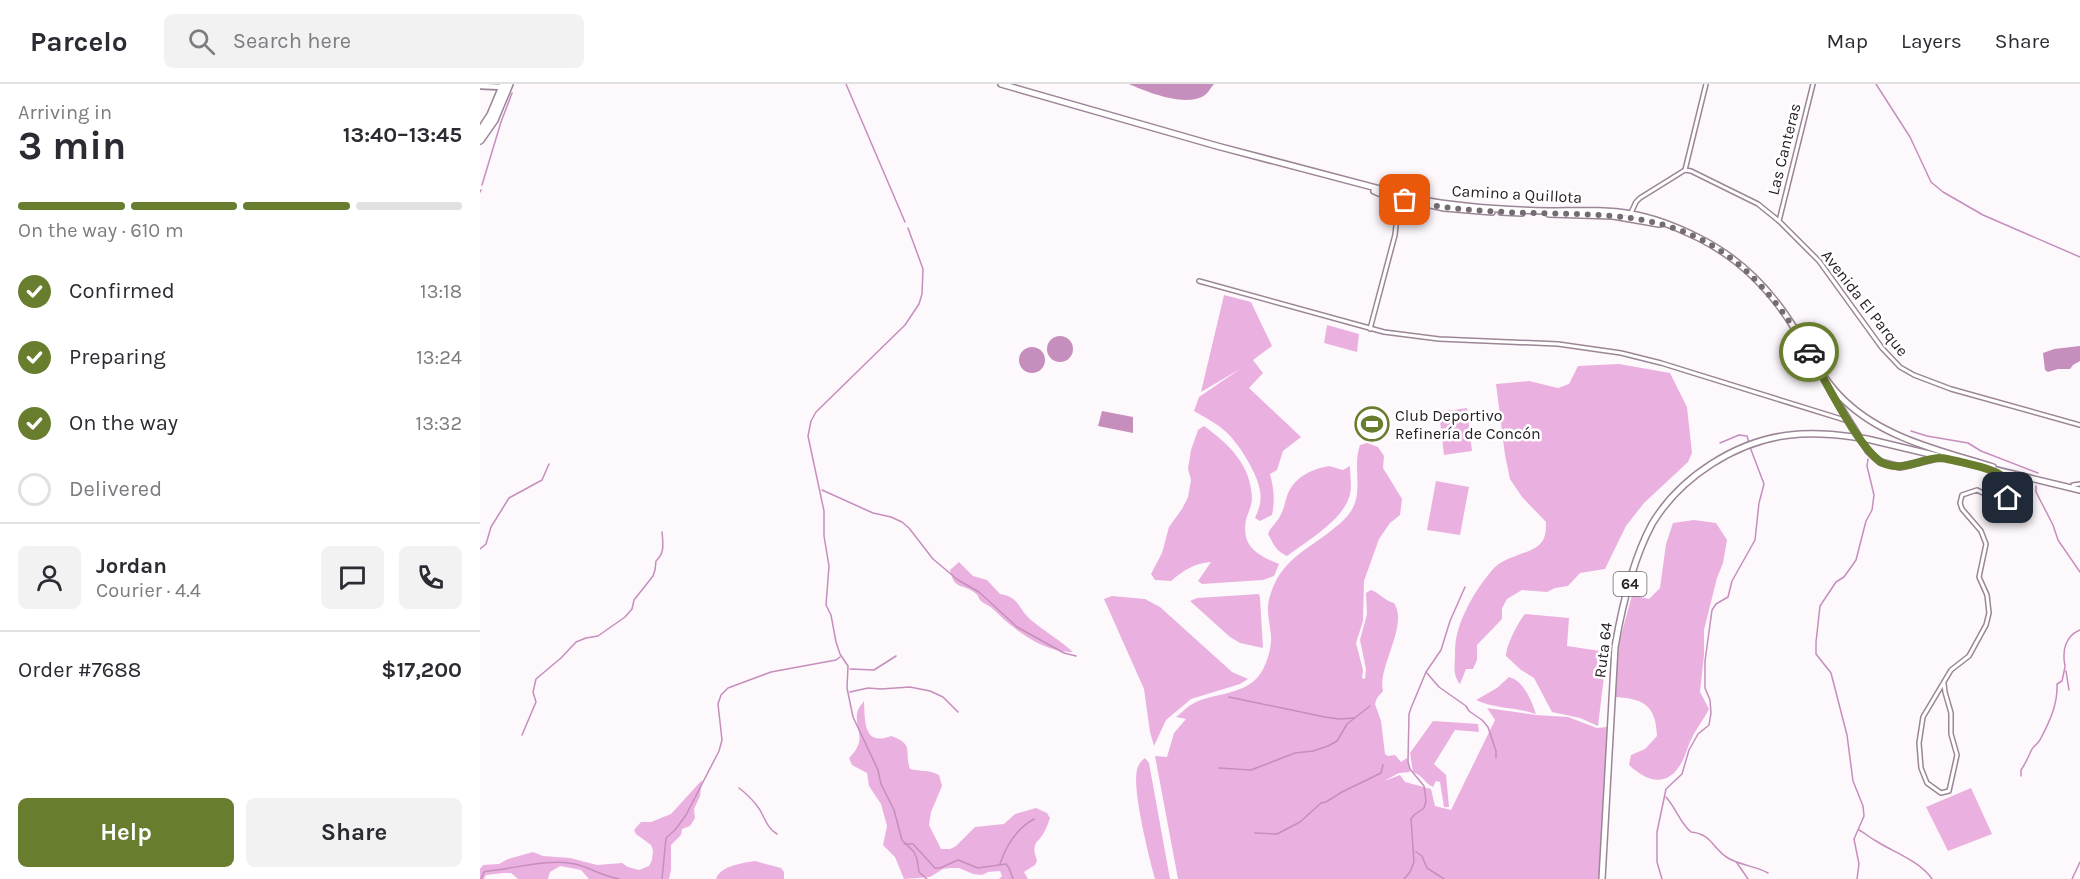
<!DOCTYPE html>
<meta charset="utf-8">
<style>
:root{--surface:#fff;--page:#f2f2f3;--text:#2b2b33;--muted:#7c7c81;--line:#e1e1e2;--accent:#687d2e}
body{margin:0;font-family:Karla,sans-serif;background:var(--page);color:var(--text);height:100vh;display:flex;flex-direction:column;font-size:22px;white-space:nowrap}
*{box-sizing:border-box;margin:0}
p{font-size:20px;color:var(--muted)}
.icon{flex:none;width:33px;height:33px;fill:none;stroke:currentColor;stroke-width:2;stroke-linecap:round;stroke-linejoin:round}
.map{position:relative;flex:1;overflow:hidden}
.details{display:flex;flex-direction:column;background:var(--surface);width:480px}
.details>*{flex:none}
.pin{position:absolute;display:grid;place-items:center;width:51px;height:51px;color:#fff;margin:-26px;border-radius:12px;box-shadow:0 3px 9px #0006}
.courier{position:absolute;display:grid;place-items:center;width:60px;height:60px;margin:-30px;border:4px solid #687d2e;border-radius:50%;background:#fff;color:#222;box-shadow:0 2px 8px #0007}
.overview em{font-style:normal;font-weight:700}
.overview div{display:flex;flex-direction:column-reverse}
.overview{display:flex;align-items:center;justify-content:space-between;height:102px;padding:0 18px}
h1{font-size:39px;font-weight:700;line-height:45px}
.bar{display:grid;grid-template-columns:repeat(4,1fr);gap:9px 6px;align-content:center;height:72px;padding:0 18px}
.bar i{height:8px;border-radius:4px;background:var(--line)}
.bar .active{background:var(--accent)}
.bar p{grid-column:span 4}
.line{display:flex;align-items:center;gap:15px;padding:0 18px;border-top:2px solid var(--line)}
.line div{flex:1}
.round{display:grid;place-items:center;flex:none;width:63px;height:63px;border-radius:9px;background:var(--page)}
ol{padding:0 18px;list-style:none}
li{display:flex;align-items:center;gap:18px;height:66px}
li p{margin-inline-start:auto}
li .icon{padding:6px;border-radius:50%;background:var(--accent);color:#fff;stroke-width:4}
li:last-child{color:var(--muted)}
li i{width:33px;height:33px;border:3px solid var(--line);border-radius:50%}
.primary-button{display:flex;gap:12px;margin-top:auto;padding:12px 18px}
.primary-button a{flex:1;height:69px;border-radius:9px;background:var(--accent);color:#fff;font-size:24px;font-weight:700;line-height:69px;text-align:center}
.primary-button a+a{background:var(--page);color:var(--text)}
header{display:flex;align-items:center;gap:36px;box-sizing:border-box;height:84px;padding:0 30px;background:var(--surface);border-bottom:2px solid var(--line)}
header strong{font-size:28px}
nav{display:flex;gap:33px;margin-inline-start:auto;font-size:21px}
.search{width:420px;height:54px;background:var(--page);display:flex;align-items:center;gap:15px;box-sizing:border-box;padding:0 21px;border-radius:9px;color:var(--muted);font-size:22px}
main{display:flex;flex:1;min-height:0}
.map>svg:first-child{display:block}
</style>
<header>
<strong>Parcelo</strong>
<div class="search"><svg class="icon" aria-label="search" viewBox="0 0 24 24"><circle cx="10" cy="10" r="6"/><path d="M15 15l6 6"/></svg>Search here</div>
<nav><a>Map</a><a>Layers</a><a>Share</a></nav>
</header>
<main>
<section class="details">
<div class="overview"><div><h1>3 min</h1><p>Arriving in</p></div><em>13:40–13:45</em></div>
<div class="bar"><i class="active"></i><i class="active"></i><i class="active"></i><i></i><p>On the way · 610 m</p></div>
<ol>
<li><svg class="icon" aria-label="check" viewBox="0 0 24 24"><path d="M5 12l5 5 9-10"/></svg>Confirmed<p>13:18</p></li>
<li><svg class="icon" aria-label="check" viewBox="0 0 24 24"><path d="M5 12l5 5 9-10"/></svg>Preparing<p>13:24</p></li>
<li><svg class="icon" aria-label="check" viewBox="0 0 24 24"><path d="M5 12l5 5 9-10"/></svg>On the way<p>13:32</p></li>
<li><i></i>Delivered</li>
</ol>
<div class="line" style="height:108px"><a class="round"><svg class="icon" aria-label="person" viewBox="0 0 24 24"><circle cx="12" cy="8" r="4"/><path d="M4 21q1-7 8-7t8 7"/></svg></a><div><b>Jordan</b><p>Courier · 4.4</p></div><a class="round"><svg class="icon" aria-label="chat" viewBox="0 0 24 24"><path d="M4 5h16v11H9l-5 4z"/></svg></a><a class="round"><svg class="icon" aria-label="phone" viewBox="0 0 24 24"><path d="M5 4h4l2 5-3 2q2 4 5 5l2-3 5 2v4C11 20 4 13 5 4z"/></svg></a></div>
<div class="line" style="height:78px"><div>Order #7688</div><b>$17,200</b></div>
<div class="primary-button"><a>Help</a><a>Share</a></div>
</section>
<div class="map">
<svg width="1600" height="795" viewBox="0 0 1600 795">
<rect width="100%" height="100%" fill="#fdf8fc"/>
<g fill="#eab1e0">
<path d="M 744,211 L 771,218 L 792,262 L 773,276 L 783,289 L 769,304 L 821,353 L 803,367 L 797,386 L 790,390 C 794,405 795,416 792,431 L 780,437 L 775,434 C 779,425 782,417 780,407 C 778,390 758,358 745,347 C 736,339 724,333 714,327 L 719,313 L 760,285 L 721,308 Z"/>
<polygon points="847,241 879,250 877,268 844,259"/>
<path d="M 1139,280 L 1190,289 L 1207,323 L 1212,369 L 1208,378 L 1164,419 L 1146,442 L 1125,485 L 1100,489 L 1088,502 L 1075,504 L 1067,508 L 1042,506 L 1027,515 L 1022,524 L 1022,535 L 997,561 L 997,576 L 993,585 L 986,585 L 980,600 C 974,593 974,584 975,574 C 975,566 975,555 978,547 C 984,525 1000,499 1015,483 C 1027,472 1052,469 1060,460 C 1066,454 1066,446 1066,438 L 1042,413 L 1030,395 L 1025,371 L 1016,300 L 1049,297 L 1078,304 L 1089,300 L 1098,282 Z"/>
<polygon points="987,324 992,367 964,371 959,328"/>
<path d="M 724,342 C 749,360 771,381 772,414 C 772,421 768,429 766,436 C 761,463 778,471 799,480 L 794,492 L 783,496 L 722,500 L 718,497 L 731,478 C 714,479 703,487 691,497 L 675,496 L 671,490 L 682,469 L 689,443 L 702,425 L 708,413 L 711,396 L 708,385 L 711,366 L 718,346 Z"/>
<path d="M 887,359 L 898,363 L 904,372 L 903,384 L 922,415 L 920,431 L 910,439 L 899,455 L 884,497 L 883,537 L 876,559 L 883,586 L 882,594 L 885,595 L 886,585 L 880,556 L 887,530 L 886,509 L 891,506 C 900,509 905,517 914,519 C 929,541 897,584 903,607 L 897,614 L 895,620 L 901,637 L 905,670 L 908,672 L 915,671 L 921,678 L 927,674 L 930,688 L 919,689 L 904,697 L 920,691 L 925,698 L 951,705 L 955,722 L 971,726 L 1015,636 L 1007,624 L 1056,631 L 1088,633 L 1117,644 L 1127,643 L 1120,795 L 698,795 L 675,672 L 687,673 L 694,649 L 706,635 L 696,633 C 702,628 708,622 714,619 C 734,609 761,611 777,594 C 786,584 792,564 791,552 C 790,540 786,527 789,515 C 800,476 823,469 852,446 C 858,441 866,435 871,427 C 884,407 872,383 880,361 Z"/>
<path d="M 849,382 L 863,386 L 870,382 C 870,391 872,402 870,410 C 864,436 827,457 807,472 C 796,467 794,461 788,450 C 791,442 798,438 801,430 C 804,425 805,418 807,412 C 813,394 831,385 849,382 Z"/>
<polygon points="956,397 989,403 980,451 947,446"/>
<path d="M 1214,436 L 1236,439 L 1247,456 L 1243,479 L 1237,494 L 1224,546 L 1224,571 L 1220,608 L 1229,625 C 1223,637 1215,646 1210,658 C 1207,664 1206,670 1203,676 C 1189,704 1168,699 1149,681 L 1151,671 L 1165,665 L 1177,652 C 1176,621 1163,614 1133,613 L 1139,559 L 1152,511 L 1169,515 L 1180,504 L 1186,460 L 1193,439 Z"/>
<path d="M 479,478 L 493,492 L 507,496 L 520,510 C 540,513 538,525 551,536 C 564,547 580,556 593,568 C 563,569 533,545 513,525 C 509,521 504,520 501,517 C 496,511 501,514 495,509 C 483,499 474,507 470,486 Z"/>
<polygon points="779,510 780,514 783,564 760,559 750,553 710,517 717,514"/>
<polygon points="632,512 665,515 680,523 752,588 768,595 760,600 711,615 686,636 674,662 670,648 664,605 624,515"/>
<path d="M 1045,530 L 1089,534 L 1087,562 L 1127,568 L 1118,642 L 1100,634 L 1072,628 L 1054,594 L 1041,586 L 1026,572 C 1026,562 1038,538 1045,530 Z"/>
<path d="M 1029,593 C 1044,597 1051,616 1056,630 C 1036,623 1015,625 996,616 L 1017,604 Z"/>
<path d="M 384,617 C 385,636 383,663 411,652 C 435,660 424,668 430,685 C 440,688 449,685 459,691 L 462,702 L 451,728 L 449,741 L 461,765 L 470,765 L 476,762 L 495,743 L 524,740 L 535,730 L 556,724 L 567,729 L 570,734 C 568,740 565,748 561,753 C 557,759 557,755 555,762 C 553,767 556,772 557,777 L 555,781 L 544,788 L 548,795 L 519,795 L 522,792 L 520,787 L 508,788 L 502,791 L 493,790 L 479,784 L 470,784 L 463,785 L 450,793 L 424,795 L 415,773 L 403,761 L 407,742 L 401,720 L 389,702 L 387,689 L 372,681 L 369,674 C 390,653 372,644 378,626 C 379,623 382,620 384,617 Z"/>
<path d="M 953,637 L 998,640 L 999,648 L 975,646 L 954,680 L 966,691 L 969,723 L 964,723 L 960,698 L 956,697 L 953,703 C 944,699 944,692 933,688 L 930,669 Z"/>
<path d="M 665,674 L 669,679 L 690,795 L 675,795 C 669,773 652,706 657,686 C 658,681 661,677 665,674 Z"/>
<polygon points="222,696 220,712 214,725 215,734 210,742 202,745 201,751 191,761 191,786 189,795 109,795 101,786 80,782 70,788 68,795 38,795 31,789 24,789 6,791 4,795 0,795 0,785 3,781 19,780 28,775 53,768 63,772 90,774 117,781 142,779 148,783 159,786 169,782 172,776 173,767 171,761 156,750 154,746 161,738 171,738 191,730"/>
<polygon points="1491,704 1512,750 1468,767 1446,723"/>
<path d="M 275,777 L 301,784 L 304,788 L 304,795 L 236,795 C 240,782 262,779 275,777 Z"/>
</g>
<g fill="#c58ebc">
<path d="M 649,0 L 734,0 C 731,3 728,9 725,11 C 707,24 667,8 649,0 Z"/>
<circle cx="580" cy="265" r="13"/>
<polygon points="1600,262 1600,277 1593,281 1590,285 1578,285 1568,288 1565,286 1563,269 1574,265"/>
<circle cx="552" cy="276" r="13"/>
<polygon points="622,327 653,333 653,349 618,342"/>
</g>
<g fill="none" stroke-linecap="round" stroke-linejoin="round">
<g stroke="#c58ebc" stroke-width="1.5">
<polyline points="366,0 425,138"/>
<polyline points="1396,0 1430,53 1451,98 1463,108 1503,131 1600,173"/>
<polyline points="2,101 21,38 32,9"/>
<polyline points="0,108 1,106"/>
<polyline points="428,144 443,185 442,210 439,220 425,241 336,328 331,337 328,352 344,427 344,452 349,482 346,521 351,531 356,558 360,570 368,582 367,604 373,633 398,686 401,700 414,726 422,756 434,768 437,775 439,788 447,795"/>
<polyline points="1431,347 1447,352 1488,359 1501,367 1558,389"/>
<polyline points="1240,359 1259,351 1267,352 1269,359"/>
<polyline points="1556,402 1556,408 1573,441 1578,456 1600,488"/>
<polyline points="342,406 393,429 411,433 422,438 429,444 453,475 478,496 499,508 537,543 584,569 596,572"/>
<polyline points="0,465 6,460 11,443 29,414 62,396 69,380"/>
<path d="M 1585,582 C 1582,567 1585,552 1600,546"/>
<polyline points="370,585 394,586 416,572"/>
<polyline points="1586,587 1589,606"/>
<polyline points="946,588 959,603 986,622 989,627 1002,636 1008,643 1016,667 1016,674"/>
<polyline points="370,608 388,604 401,605 430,603 450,607 463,613 478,628"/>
<polyline points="749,613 845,633 859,635 875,634"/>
<path d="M 42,651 L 56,618 L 53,608 L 56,595 L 81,574 L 96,558 L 106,554 L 118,552 L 145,533 L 152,525 L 154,516 L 173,492 L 175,486 L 176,477 C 185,469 183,459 182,448"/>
<polyline points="739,684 771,686 815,669 833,667 848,662 857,657 867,640 890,622"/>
<path d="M 1541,692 L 1541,686 C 1546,679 1548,673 1552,665 C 1555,661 1559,659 1561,654 C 1570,637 1578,619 1577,600 L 1582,597 L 1585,583"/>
<path d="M 259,704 C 267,710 274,717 280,726 C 285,735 288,745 297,750"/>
<path d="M 1186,713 C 1196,724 1200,739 1211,748 C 1232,750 1232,764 1248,774 C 1259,781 1276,782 1288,789"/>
<path d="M 1379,746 C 1385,749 1390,754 1396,757 C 1413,768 1440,777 1452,795"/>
<polyline points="775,749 797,750 820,738 841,719 846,718 862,708 901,689 903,681"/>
<polyline points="424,760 433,760 455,784 460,784 478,776 498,784 526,780 529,784 533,795"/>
<polyline points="936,768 942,772 947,784 964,795"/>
<polyline points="1257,779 1268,795"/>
<path d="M 520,780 C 526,762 536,745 554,735"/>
<path d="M 1,795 L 4,788 L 7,787 C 33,785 70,774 95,780 C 111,784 122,792 139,795"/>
<polyline points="182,795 186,754 195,746 206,731 239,667 242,656 238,620 241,611 248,604 291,588 356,576 360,573"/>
<polyline points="924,795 930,788 934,778 931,735 934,731 944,724 946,717 944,702 930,685 928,678 929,630 931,624 946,588 961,566 970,537 985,503"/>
<polyline points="1182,795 1177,778 1177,748 1186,705 1202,690 1209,666 1218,650 1229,641 1231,629 1230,616 1225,604 1225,577 1232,526 1236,520 1248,513 1252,497 1275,456 1279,419 1284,400 1270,363"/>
<polyline points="1377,795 1379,780 1374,755 1384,732 1383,722 1373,697 1367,651 1351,589 1336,570 1336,558 1340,522 1356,498 1364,493 1376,476 1386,437 1392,426 1394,411 1387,382 1388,375"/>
<polyline points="1592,795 1600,778"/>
</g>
<g stroke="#9b8597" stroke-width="6">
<g id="street">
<polyline points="1205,86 1211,87 1278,120 1299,137 1339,177 1402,264 1420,283 1434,291 1471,305 1600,341"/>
<polyline points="1205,86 1226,0"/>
<polyline points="1150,131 1156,118 1160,114 1205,86"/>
<polyline points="1299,137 1333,0"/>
<polyline points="719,197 904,248 959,255 1078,260 1141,269 1181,279 1368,337"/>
<polyline points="890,245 915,151 919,113"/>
<polyline points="1593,401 1600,400"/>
<polyline points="1464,600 1465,608 1471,629 1471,650 1477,671 1469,707 1461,709 1447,699 1441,684 1439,659 1443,633 1471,586 1489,572 1506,541 1509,529 1507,511 1499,493 1506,460 1501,447 1482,425 1480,419 1482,411 1497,406 1519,417 1528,414 1531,410 1531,406 1525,397 1514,386"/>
</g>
</g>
<g stroke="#9b8597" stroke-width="8">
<polyline id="secondary" points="0,2 24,3"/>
</g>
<g stroke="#9b8597" stroke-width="8">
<g id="primary">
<path d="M 521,0 L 737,62 L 938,115 C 981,124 1026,126 1069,127 C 1096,127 1124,125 1151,130 C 1175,134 1197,143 1219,154 C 1257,173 1288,203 1311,239 C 1328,265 1342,296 1365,317 C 1405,355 1462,367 1513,383"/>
<path d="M 894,107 C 906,112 916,115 918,129"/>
<polyline points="915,113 964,124 1012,128"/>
<polyline points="1021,128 1042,129"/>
<polyline points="1069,130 1133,132 1179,140"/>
<polyline points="1350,306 1388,367 1400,378 1420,383 1457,374"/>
<polyline points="1387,355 1600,406"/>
<path d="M 1122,795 L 1135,563 C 1142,522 1152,477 1172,440 C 1200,393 1256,357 1310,351 C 1332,348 1353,350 1374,353"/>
</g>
</g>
<g stroke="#9b8597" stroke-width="10">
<g id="highway">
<polyline points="0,48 11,31 24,0"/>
<polyline points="0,56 14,36 29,0"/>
</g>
</g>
<use href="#street" stroke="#fff" stroke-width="3"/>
<use href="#secondary" stroke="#fff" stroke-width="4.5"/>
<use href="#primary" stroke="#fff" stroke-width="5"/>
<use href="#highway" stroke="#fff" stroke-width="7"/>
<g stroke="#9b8597" stroke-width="8" stroke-linecap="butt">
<polyline id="primary-bridge" points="1374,353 1387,355"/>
</g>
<use href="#primary-bridge" stroke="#fff" stroke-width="5"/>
</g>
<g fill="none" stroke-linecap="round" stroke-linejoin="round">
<path stroke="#746c72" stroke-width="6" stroke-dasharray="0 10.8" d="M 925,116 C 958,124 990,126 1024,128 C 1060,130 1097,129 1133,132 C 1230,140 1281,188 1329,268"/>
<path stroke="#687d2e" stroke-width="8" d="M 1329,268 C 1343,292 1382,372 1405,380 C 1424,387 1441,375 1459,374 C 1466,374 1474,377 1481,378 C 1500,383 1530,386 1531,410 L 1528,414"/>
</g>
<defs>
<g id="stadium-ring" transform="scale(1.725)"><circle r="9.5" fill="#fff" stroke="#687d2e" stroke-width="1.5"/><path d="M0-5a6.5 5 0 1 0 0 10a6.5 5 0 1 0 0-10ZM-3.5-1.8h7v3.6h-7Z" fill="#687d2e"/></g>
</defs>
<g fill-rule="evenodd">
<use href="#stadium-ring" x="892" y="340"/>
</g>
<g text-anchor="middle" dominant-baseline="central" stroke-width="5" stroke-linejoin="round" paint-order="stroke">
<rect fill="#fff" stroke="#6a6468" stroke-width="1.5" x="1133.5" y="488" width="33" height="24" rx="4.5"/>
<g font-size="15" font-weight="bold" fill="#2a2128">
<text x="1150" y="500">64</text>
</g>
<g font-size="16" fill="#2a2128" stroke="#fff">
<text transform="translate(1304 65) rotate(-76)">Las Canteras</text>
<text transform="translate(1037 110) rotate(3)">Camino a Quillota</text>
<text transform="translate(1385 219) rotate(52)">Avenida El Parque</text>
<text transform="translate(1123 566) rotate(-83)">Ruta 64</text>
</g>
<g font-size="16" fill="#2a2128" stroke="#fff" text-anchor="start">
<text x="915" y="331">Club Deportivo<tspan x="915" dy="18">Refinería de Concón</tspan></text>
</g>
</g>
</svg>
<div class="pin" style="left:925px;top:116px;background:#ea580c"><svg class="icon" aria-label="bag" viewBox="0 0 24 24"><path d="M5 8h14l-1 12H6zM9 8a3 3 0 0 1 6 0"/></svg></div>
<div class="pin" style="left:1528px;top:414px;background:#1f2937"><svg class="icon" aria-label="home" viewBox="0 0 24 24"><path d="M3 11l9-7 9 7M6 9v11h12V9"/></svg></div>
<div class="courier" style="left:1329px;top:268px"><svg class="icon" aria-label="car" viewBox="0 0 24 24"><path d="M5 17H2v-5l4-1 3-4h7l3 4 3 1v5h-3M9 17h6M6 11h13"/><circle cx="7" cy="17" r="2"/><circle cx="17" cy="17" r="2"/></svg></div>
</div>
</main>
